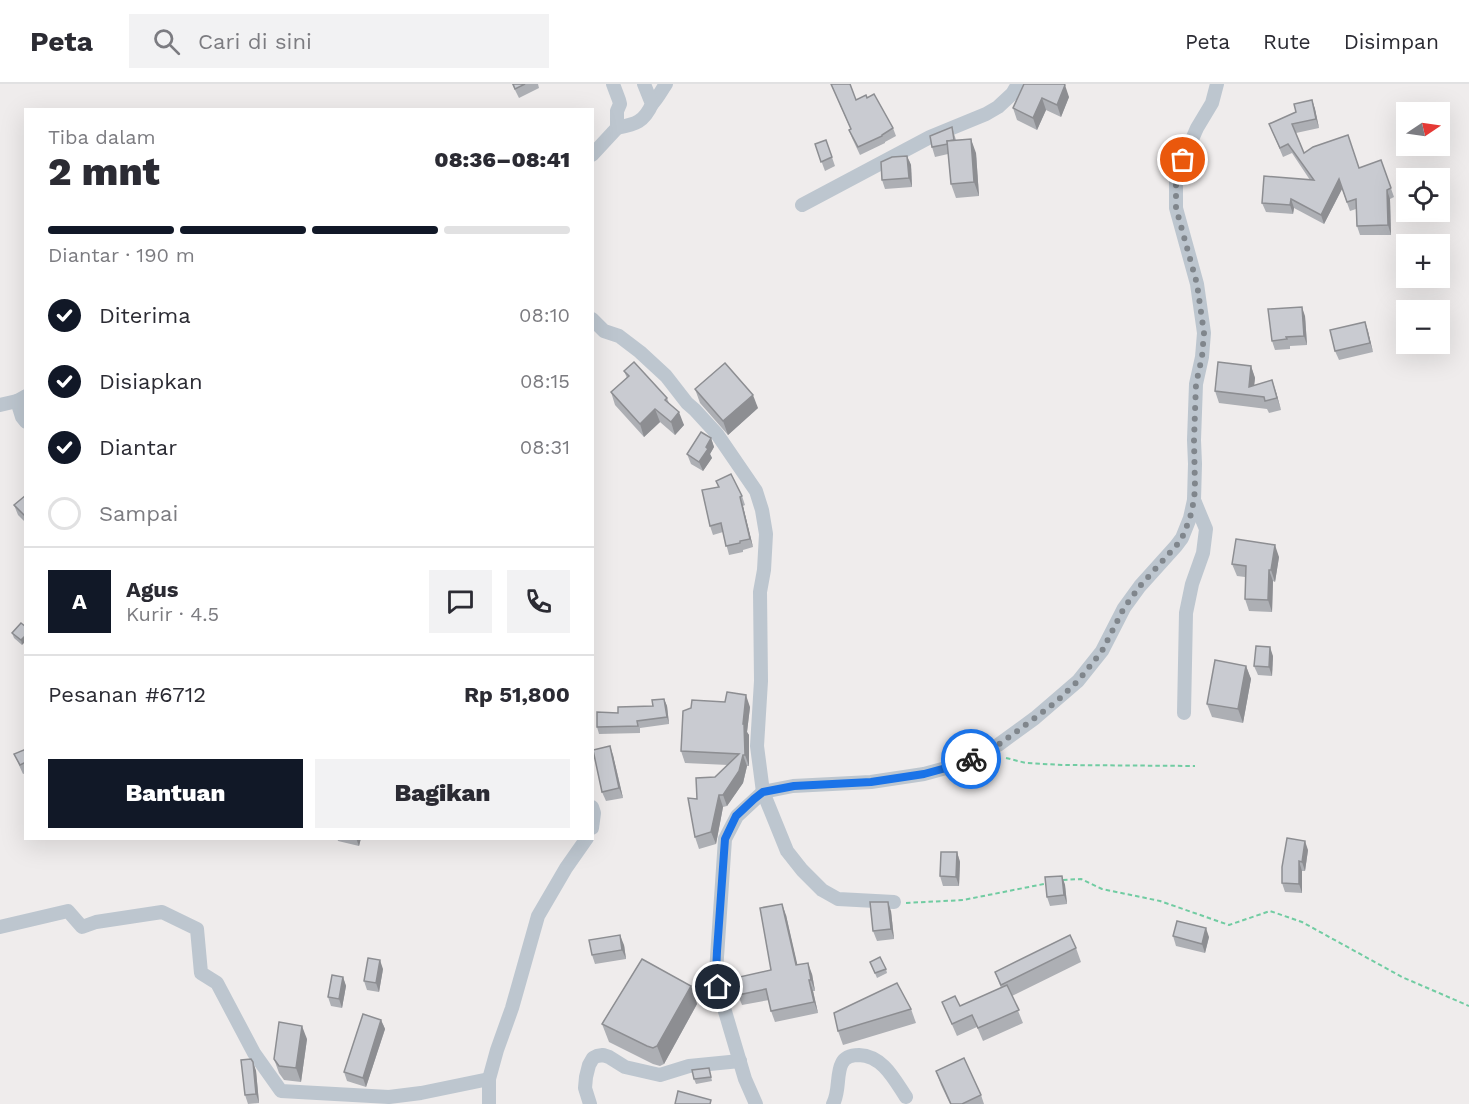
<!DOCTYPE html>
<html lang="id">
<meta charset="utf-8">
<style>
:root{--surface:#fff;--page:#f2f2f3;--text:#2b2b33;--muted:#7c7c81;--line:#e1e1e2;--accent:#111827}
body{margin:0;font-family:"Work Sans",sans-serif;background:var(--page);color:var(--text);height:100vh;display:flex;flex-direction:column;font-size:22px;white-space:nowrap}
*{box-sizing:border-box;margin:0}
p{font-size:20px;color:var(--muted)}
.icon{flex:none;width:33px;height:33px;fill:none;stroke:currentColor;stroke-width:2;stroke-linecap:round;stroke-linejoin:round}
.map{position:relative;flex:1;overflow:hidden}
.side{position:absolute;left:24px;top:24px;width:570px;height:732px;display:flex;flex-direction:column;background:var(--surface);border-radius:0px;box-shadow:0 6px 24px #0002}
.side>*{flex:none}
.needle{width:39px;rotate:77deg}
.fabs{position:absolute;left:1396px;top:18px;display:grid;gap:12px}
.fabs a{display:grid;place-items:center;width:54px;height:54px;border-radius:0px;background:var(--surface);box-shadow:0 6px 24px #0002;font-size:30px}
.pin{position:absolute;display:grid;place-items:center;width:51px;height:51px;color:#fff;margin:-26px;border:3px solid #fff;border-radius:50%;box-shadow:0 2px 6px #0007}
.courier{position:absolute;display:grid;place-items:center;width:60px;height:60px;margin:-30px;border:4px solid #1a73e8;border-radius:50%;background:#fff;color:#222;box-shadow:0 2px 8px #0007}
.head em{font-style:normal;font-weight:800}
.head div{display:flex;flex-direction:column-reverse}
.head{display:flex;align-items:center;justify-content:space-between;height:102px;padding:0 24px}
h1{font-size:39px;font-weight:800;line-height:45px}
.bar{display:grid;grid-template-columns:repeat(4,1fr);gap:9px 6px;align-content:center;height:72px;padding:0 24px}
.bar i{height:8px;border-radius:4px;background:var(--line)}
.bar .selected{background:var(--accent)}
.bar p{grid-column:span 4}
.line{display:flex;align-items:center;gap:15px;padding:0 24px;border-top:2px solid var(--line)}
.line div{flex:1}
.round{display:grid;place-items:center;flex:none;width:63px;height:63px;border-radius:0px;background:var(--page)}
ol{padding:0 24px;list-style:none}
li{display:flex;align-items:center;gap:18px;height:66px}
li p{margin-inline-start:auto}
li .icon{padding:6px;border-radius:50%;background:var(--accent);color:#fff;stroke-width:4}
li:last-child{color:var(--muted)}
li i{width:33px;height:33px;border:3px solid var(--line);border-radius:50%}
.button{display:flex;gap:12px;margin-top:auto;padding:12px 24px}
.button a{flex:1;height:69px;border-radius:0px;background:var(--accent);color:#fff;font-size:24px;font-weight:800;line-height:69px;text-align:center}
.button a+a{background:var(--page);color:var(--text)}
header{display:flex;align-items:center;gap:36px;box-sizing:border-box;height:84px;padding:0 30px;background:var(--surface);border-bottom:2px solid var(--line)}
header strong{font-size:28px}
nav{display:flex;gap:33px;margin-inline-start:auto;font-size:21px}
.search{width:420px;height:54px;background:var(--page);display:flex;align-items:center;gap:15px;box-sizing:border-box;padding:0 21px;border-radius:0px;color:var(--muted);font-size:22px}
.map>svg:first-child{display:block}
</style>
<header>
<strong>Peta</strong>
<div class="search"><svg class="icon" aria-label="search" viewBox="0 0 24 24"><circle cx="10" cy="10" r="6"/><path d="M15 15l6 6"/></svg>Cari di sini</div>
<nav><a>Peta</a><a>Rute</a><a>Disimpan</a></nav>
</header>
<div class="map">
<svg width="1469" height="1020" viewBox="0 0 1469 1020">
<rect width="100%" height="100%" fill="#efecec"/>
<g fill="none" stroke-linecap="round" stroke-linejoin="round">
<g stroke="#71cca2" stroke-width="2" stroke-dasharray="4.5 3" stroke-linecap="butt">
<polyline points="1006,674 1026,679 1062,681 1195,682"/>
<polyline points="1063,796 1081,795 1102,805 1160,817 1229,841 1270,827 1302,838 1402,893 1469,922"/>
<polyline points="906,819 963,816 1049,799"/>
</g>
<g stroke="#bdc6cf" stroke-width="14">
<path d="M 652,20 C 658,14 661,7 666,0"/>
<path d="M 617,44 C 636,40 644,38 652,20 L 644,0"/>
<polyline points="592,71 617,44 617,27 620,20 619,16 613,0"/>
<polyline points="802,121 930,53 986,30 998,23 1012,10 1018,0"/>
<polyline points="592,235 604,247 619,252 640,268 666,292 687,319 695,326 717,350 756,407 762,426 766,450 764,486 760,508 761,597 757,662 763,708 787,767 802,786 822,806 838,815 894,818"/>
<polyline points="17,317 22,333 26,338"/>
<polyline points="0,321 17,317 26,312"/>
<polyline points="1184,629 1186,529 1192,500 1203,469 1206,445 1194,416"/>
<polyline points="592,723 594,729 592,744"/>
<polyline points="0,843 68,827 82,843 96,838 162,828 197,845 201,889 217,899 254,969 281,1007 389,1013 421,1009 489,995"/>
<polyline points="489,1020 489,995 497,966 512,924 538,832 566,784 587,754"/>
<polyline points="590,1020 585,1004 586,993 589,981 593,974 597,972 603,971 609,973 625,983 660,991 689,982 740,977"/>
<polyline points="756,1020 745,995 724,924 716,888 725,755 737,732 763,708 793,702 871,698 924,690 946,684 971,675 998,661 1035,634 1078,597 1102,567 1124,524 1140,502 1176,462 1182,454 1190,434 1194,416 1195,380 1194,356 1196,300 1202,273 1204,249 1197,200 1176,124 1176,92 1197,44 1212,19 1217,0"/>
<path d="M 833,1020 C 840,1007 836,990 842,979 C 845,973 852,971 859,971 C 883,972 894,995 906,1013"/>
</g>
</g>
<g fill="#adafb4">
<polygon points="512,0 538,0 539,4 519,14"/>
<polygon points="831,0 856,16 867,14 893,44 896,52 885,58 885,59 860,71 852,54 849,46 851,46"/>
<polygon points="1024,0 1069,13 1061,33 1046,26 1037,46 1017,36 1013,24"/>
<polygon points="1312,16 1315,25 1319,44 1296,49 1304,69 1359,84 1381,76 1394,113 1390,115 1391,151 1360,151 1357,142 1356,125 1350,127 1342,105 1324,140 1294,124 1293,130 1266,128 1262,119 1310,96 1292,69 1283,73 1269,40 1296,28"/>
<polygon points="952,43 956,56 976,69 979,112 956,114 951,100 948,70 935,73 932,63"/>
<polygon points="826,56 835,82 825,87 815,60"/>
<polygon points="907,72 911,81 912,103 885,105 882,96"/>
<polygon points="1305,232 1307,261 1290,262 1290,265 1275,266 1272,257"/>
<polygon points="1365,238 1373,268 1339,276 1335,267"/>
<polygon points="1251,282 1255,294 1254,301 1276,308 1281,326 1269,329 1267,325 1219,319 1215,307"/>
<polygon points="624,287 667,314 669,319 684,341 675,351 660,338 644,353 615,321 611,308 627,294"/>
<polygon points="695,305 758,324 728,351 700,319"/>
<polygon points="711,354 714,363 710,370 712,374 703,387 691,380 687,370"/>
<polygon points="716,397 742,412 745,421 743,422 753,463 743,466 743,468 729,471 723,448 713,451 710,442 718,403"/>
<polygon points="26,411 26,439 18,431 14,421"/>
<polygon points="1279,473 1275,498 1273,497 1272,528 1249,527 1245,515 1245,493 1237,492 1232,480"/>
<polygon points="21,539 22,561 14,554 12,549"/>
<polygon points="1273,572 1272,592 1258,591 1254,582"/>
<polygon points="1246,582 1251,595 1243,639 1212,633 1207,620"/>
<polygon points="664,615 667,622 669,640 640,644 640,649 599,650 597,643 618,629 653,622"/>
<polygon points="750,623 747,648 749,651 749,682 747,682 743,699 727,722 723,723 716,760 699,765 695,753 697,715 715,693 728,681 685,679 681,667"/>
<polygon points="26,665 26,689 23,690 14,670"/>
<polygon points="613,671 623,714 606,717 602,708"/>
<polygon points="337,754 361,754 359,762 338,757"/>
<polygon points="1308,766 1305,787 1302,787 1302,809 1285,808 1282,799"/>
<polygon points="957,768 960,778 959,802 943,802 940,792"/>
<polygon points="1062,792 1065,801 1067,820 1050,822 1047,813"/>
<polygon points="891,827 894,855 877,857 873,847"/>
<polygon points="786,831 797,881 812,890 815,907 813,907 818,929 775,938 771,927 769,916 742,921 738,911 771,886"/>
<polygon points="1173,852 1209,853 1205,869 1176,862"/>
<polygon points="624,861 626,875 595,880 592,871"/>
<polygon points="1076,864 1081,878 1012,912 1023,939 983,957 977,943 957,952 942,918 960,922 1001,904 995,888"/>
<polygon points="870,878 886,885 887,889 877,894"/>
<polygon points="383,885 379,908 367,906 364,897"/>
<polygon points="343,893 346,902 342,924 331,922 328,913"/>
<polygon points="691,902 697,920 664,980 660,982 653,980 609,958 602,940"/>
<polygon points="911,925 916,939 843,961 838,947"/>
<polygon points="381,936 385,945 366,1003 347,997 344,988"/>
<polygon points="307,955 301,998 284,996 279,989 274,975"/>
<polygon points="253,978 256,987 259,1019 248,1020 245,1011"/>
<polygon points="709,984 712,997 696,1000 694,995"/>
<polygon points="936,987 981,1011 984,1020 950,1020 941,1001"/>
</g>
<g fill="#8d8e92">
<polygon points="1065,1 1069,13 1061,33 1057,21"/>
<polygon points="1042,14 1046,26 1037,46 1033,34"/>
<polygon points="1312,16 1315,25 1319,44 1316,35"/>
<polygon points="971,55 976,69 979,112 974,98"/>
<polygon points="907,72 911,81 912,103 909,94"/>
<polygon points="1339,95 1342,105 1324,140 1321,131"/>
<polygon points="1387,106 1390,115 1391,151 1388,141"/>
<polygon points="1291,115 1294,124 1293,130 1290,121"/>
<polygon points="1302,223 1305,232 1307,261 1304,252"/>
<polygon points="1365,238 1368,247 1373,268 1370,259"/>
<polygon points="1251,282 1255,294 1253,312 1249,303"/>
<polygon points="1272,296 1276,308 1281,326 1277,314"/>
<polygon points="753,311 758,324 728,351 723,337"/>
<polygon points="655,325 660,338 644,353 640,340"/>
<polygon points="679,328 684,341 675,351 671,338"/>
<polygon points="711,354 714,363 710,370 712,374 703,387 699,378 706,363"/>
<polygon points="740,413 743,422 753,463 750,455"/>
<polygon points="1275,461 1279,473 1275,498 1271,486"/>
<polygon points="1269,486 1273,497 1272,528 1268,516"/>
<polygon points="26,551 26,557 22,561 21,556"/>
<polygon points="1270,563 1273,572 1272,592 1269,583"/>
<polygon points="1246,582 1251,595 1243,639 1238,625"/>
<polygon points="746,611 750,623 747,648 749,651 749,682 745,671 743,640"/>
<polygon points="664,615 667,622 669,640 667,633"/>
<polygon points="610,662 613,671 623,714 619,704"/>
<polygon points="743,671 747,682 743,699 727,722 723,711"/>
<polygon points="719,711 723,723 716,760 711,748"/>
<polygon points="356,754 361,754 359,762"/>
<polygon points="1305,757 1308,766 1305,787 1302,778"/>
<polygon points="957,768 960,778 959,802 956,793"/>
<polygon points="1299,777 1302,787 1302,809 1299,800"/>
<polygon points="1062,792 1065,801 1067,820 1064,811"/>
<polygon points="888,818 891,827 894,855 891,845"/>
<polygon points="782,820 786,831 800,892 796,881"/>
<polygon points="1206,844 1209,853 1205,869 1202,860"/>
<polygon points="620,851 624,861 626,875 622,866"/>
<polygon points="380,876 383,885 379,908 376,899"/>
<polygon points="808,879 812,890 815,907 811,896"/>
<polygon points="343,893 346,902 342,924 339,915"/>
<polygon points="809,896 813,907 818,929 814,918"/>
<polygon points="691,902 697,920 664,980 657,962"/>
<polygon points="381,936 385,945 366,1003 363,994"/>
<polygon points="302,942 307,955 301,998 296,984"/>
<polygon points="253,978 256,987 259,1019 256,1010"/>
</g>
<g fill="#c9cbd1" stroke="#8d8e92" stroke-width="1.5">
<polygon points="513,0 525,0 515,5"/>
<polygon points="831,0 850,0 856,16 866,11 867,14 874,10 893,44 882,51 882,52 858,63 849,46 851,45"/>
<polygon points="1024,0 1064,0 1065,1 1057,21 1042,14 1033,34 1013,24"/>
<polygon points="1312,16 1316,35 1292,40 1304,69 1313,63 1348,51 1359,84 1381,76 1391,104 1387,106 1388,141 1357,142 1356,115 1347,118 1339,95 1321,131 1291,115 1290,121 1262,119 1264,92 1314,96 1288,60 1280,64 1269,40 1296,28 1294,20"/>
<polygon points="952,43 954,56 947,57 948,60 932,63 930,52"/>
<polygon points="971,55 974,98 951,100 947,57"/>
<polygon points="826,56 832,73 821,78 815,60"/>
<polygon points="907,72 909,94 882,96 881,78 892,73"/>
<polygon points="1302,223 1304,252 1286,253 1287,255 1272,257 1268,225"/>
<polygon points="1365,238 1370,259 1335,267 1330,246"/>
<polygon points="634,278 667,314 665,316 679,328 671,338 655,325 640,340 611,308 629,292 624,287"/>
<polygon points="1218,278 1251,282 1249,303 1272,296 1277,314 1265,317 1264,313 1215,307"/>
<polygon points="725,279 753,311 723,337 695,305"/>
<polygon points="701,348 711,354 706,363 708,365 699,378 687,370"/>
<polygon points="731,390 742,412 740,413 750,455 740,457 740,459 726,462 721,439 710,442 702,406 719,403 716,397"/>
<polygon points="26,411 26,433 14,421"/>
<polygon points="1236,455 1275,461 1271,486 1269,486 1268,516 1245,515 1246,482 1232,480"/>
<polygon points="21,539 26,543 26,551 21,556 12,549"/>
<polygon points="1256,562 1270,563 1269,583 1254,582"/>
<polygon points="1215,576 1246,582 1238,625 1207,620"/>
<polygon points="727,608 746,611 743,640 744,640 745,671 743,671 739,687 723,711 719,711 711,748 695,753 688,714 697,715 696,694 715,693 739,670 681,667 683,627 691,624 692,616 725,618"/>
<polygon points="664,615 667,633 637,637 638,642 597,643 597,628 618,629 618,623 653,622 652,616"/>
<polygon points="610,662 619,704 602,708 593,666"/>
<polygon points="26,665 26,678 20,681 14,670"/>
<polygon points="1287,754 1305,757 1302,778 1299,777 1299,800 1282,799 1282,783"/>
<polygon points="941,768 957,768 956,793 940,792"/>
<polygon points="1062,792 1064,811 1047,813 1045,793"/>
<polygon points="870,818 888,818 891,845 873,847"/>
<polygon points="782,820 796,881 808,879 811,896 809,896 814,918 771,927 766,905 738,911 735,894 771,886 760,824"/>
<polygon points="1177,837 1206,844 1202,860 1173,852"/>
<polygon points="620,851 622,866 592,871 589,856"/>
<polygon points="1070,851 1076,864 1001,901 995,888"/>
<polygon points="880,873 886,885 875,889 870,878"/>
<polygon points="368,874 380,876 376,899 364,897"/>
<polygon points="642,875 691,902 657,962 653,964 647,962 602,940"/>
<polygon points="332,891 343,893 339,915 328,913"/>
<polygon points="897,899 911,925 838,947 834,929"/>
<polygon points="1007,901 1019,926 978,944 972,931 952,940 942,918 955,912 960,922"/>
<polygon points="363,930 381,936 363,994 344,988"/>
<polygon points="279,938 302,942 296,984 279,982 274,975"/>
<polygon points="964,974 981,1011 962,1020 951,1020 936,987"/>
<polygon points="251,975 253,978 256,1010 245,1011 241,976"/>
<polygon points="709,984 711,993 694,995 692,986"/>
<polygon points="678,1007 711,1016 710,1020 675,1020"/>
</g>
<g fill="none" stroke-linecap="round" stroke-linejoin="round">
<polyline stroke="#80868c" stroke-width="6" stroke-dasharray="0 10.8" points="971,675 998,661 1020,645 1056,618 1078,597 1102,567 1124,524 1140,502 1176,462 1182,454 1190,434 1194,416 1195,404 1194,356 1196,300 1202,273 1204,249 1197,200 1176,124 1176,92 1183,76"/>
<polyline stroke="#1a73e8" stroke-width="8" points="718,903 716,888 717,867 725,755 736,732 754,715 763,708 794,702 871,698 924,690 946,684 971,675"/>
</g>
</svg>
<div class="fabs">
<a><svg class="needle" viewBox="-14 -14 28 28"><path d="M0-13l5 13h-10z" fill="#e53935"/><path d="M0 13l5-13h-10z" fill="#7c7c81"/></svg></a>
<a><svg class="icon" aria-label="locate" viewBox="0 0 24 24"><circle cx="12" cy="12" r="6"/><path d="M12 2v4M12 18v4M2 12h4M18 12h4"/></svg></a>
<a>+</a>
<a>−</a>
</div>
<div class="pin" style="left:1183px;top:76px;background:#ea580c"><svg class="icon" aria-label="bag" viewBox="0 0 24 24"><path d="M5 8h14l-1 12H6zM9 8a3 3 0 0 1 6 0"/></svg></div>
<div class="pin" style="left:718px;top:903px;background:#1f2937"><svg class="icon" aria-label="home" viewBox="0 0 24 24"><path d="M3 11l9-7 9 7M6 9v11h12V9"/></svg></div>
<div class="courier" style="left:971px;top:675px"><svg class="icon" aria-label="bike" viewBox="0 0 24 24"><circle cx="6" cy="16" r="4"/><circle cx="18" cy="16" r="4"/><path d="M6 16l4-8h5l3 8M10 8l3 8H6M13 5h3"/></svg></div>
<section class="side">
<div class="head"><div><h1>2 mnt</h1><p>Tiba dalam</p></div><em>08:36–08:41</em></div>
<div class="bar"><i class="selected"></i><i class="selected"></i><i class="selected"></i><i></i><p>Diantar · 190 m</p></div>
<ol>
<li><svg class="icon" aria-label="check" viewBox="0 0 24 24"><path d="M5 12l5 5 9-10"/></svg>Diterima<p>08:10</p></li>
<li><svg class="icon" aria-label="check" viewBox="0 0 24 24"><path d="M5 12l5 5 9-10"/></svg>Disiapkan<p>08:15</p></li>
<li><svg class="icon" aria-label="check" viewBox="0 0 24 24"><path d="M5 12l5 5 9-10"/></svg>Diantar<p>08:31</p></li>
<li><i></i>Sampai</li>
</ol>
<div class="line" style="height:108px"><b class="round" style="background:var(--accent);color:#fff">A</b><div><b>Agus</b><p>Kurir · 4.5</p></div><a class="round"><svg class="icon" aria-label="chat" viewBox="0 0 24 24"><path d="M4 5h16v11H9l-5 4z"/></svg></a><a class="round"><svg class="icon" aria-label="phone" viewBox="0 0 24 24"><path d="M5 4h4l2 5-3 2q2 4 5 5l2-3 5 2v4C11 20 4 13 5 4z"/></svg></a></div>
<div class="line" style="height:78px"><div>Pesanan #6712</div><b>Rp 51,800</b></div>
<div class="button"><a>Bantuan</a><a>Bagikan</a></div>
</section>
</div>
